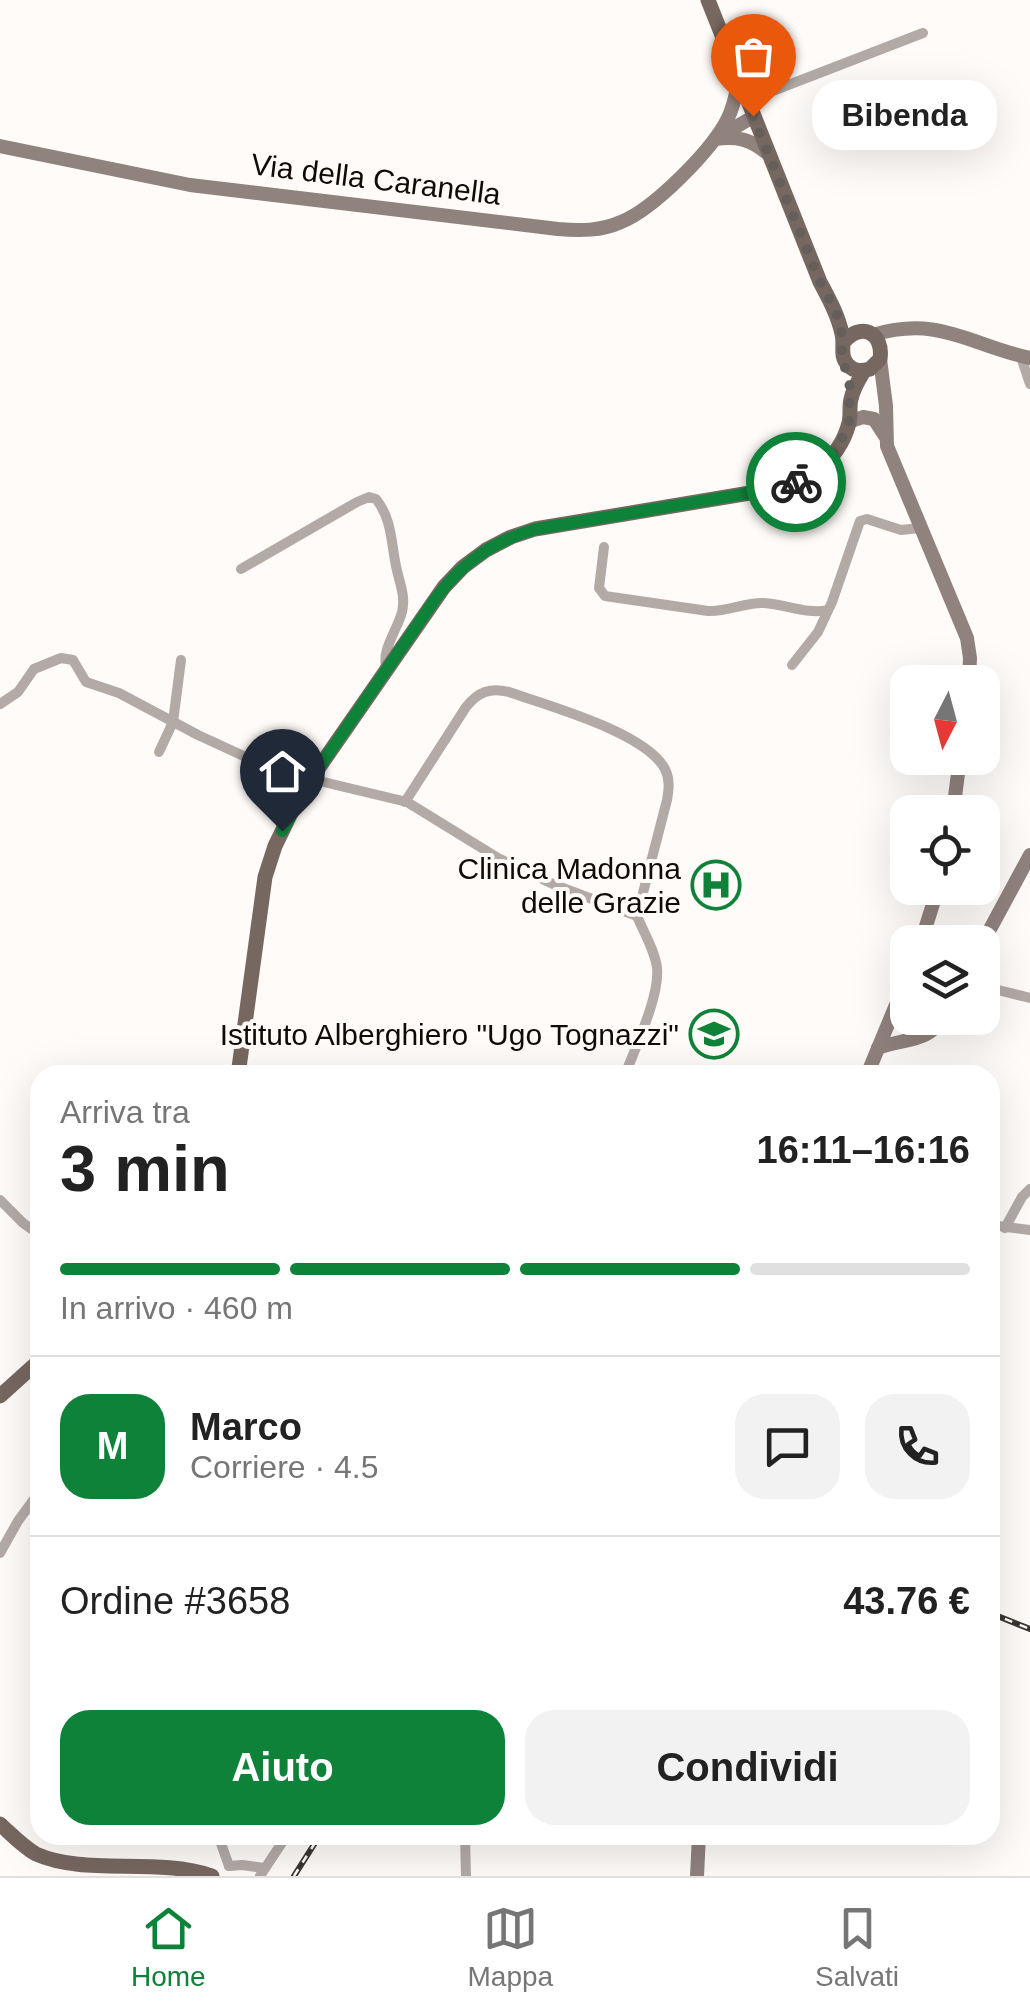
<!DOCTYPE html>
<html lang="it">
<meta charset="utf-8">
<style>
:root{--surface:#fff;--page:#f2f2f2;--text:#222;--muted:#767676;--line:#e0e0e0;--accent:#0f823a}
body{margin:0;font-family:Arial,sans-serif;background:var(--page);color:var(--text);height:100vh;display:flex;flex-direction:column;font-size:38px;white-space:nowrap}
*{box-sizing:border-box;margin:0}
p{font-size:32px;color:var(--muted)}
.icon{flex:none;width:55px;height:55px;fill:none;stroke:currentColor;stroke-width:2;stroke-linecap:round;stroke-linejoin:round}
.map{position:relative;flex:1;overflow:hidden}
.details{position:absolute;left:30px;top:1065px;width:970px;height:780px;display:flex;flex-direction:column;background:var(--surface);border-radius:30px;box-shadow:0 10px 40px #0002}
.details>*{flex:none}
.needle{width:65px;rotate:186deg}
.buttons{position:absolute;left:890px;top:665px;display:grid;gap:20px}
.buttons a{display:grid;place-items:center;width:110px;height:110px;border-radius:20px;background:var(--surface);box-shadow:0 10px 40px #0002;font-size:50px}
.pin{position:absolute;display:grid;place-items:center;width:85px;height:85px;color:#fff;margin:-102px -42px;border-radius:50% 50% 50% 0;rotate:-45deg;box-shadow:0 0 10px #0007}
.pin .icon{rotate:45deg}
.courier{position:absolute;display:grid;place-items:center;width:100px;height:100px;margin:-50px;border:8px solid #0f823a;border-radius:50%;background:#fff;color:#222;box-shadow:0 2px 12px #0007}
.bubble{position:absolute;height:70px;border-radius:30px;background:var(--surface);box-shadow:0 10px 40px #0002;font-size:32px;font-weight:700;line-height:70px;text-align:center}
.headline em{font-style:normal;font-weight:700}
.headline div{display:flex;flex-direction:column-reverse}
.headline{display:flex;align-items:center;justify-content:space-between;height:170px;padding:0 30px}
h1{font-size:65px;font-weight:700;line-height:75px}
.bar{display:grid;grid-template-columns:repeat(4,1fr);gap:15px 10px;align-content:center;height:120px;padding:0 30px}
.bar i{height:12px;border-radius:8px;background:var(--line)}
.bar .on{background:var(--accent)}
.bar p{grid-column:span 4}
.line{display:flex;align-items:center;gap:25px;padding:0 30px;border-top:2px solid var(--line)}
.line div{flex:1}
.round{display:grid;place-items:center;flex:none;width:105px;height:105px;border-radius:30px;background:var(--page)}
.cta{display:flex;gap:20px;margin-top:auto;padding:20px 30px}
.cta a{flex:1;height:115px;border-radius:30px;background:var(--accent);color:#fff;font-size:40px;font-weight:700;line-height:115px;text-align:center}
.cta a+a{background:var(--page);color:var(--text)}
.tab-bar{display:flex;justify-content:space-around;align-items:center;height:140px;border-top:2px solid var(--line);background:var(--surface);font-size:28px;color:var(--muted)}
.tab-bar a{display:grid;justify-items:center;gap:5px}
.tab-bar .on{color:var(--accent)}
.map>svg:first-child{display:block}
</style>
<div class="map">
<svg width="1030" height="1876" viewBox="0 0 1030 1876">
<rect width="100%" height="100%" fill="#fffbf8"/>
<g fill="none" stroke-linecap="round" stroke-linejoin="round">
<g stroke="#b3aaa6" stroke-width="10">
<polyline points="747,101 923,33"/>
<polyline points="1021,357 1030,384"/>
<path d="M 604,547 L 599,588 L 605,596 L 708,611 C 728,612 745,602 764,603 C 785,604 808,615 828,610"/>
<path d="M 241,569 L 357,502 L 369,497 L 376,499 C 392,519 391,542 396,566 C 399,582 406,595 402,612 C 397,631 380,651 387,670"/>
<polyline points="792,665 818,632 832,602 860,521 867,519 901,530 920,528"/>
<path d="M 0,704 L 18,692 L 34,669 L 61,658 L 73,660 L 86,682 L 119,693 L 198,735 L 261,764 L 311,779 L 407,802 L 498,858 L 555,885 L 637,916 C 644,933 655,951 657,968 C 660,996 635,1048 625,1075"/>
<polyline points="159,752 173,722 181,660"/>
<path d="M 405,802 L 466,707 C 478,692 490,687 509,692 C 548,706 645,732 665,769 C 670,779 669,789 667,800 L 637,916"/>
<polyline points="982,986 1030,998"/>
<polyline points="0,1200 23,1223 40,1235"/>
<polyline points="990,1225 1030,1230"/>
<polyline points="1005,1228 1022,1197 1030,1189"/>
<polyline points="0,1553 18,1521 40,1491"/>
<polyline points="218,1835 229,1866"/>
<polyline points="465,1835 466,1876"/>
<polyline points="229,1866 242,1865 264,1868"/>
<polyline points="260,1876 287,1835"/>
</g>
<g stroke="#90827d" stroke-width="14">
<polyline points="720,136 753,117"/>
<path d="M 715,139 C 737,136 750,139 767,153"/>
<path d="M 0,146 L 190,185 L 558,229 C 580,231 601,231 621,222 C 654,209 713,149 728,118 C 734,106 736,93 739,80"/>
<path d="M 873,335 C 939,315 970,345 1030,358"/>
<polyline points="880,359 886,406 887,446 967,638 970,658 969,682"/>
<polyline points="849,422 863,417 874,419 885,436"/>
<polyline points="953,812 960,758"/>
<polyline points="921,942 938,888"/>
<polyline points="982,944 1030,855"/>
<path d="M 878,1048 C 904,1038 928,1043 943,1018"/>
<polyline points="867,1075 908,976"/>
<polyline points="697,1876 699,1835"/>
</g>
<g stroke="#776761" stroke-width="15">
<path d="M 708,0 L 820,282 C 829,299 838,315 842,334 C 845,345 839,356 848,365 C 854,372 862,371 870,369 L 880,359 C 884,332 860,321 843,343"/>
<path d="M 238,1075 L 265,877 L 275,846 L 292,811 L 311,779 L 444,587 L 463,567 L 486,550 L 511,537 L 535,529 L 762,491 C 802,484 838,465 849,423 C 851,415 849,407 851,399 C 853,389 859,379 864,371"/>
<polyline points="0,1396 40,1360"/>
<path d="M 0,1824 C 11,1834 22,1846 36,1854 C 85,1876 156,1857 212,1876"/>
</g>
<g stroke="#3a3531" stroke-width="6">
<g id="rail">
<polyline points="990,1613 1030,1629"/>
<polyline points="294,1876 320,1835"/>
</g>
</g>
<use href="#rail" stroke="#fffbf8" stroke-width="2.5" stroke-dasharray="8" stroke-linecap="butt"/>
</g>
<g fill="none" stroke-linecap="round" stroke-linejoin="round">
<polyline stroke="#645f5b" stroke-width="10" stroke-dasharray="0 18" points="753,116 820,282 836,311 842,335 842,356 850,387 849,422 838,448 820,469 796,482"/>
<path stroke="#0f823a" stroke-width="12" d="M 282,831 L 311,779 L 436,598 C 462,563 493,541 536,529 L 762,491 L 796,482"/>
</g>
<defs>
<g id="hospital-ring" transform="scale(2.5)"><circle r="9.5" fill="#fffbf8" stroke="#0f823a" stroke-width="1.5"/><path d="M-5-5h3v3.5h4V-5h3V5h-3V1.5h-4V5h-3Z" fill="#0f823a"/></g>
<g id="school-ring" transform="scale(2.5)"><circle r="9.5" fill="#fffbf8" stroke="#0f823a" stroke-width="1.5"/><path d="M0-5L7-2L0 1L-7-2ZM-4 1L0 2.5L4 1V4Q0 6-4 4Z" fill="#0f823a"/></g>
</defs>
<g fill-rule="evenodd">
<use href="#hospital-ring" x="716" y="885"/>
<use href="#school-ring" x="714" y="1034"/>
</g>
<g text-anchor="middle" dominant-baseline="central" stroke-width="8" stroke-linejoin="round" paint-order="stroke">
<g font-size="30" fill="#110b07" stroke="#fffbf8">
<text transform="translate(376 179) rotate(7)">Via della Caranella</text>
</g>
<g font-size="30" fill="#110b07" stroke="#fffbf8" text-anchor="end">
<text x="681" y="868">Clinica Madonna<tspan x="681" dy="34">delle Grazie</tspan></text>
<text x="679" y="1034">Istituto Alberghiero "Ugo Tognazzi"</text>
</g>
</g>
</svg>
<div class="buttons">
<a><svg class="needle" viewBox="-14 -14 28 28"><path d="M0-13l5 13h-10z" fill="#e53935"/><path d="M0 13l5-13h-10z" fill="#767676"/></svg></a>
<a><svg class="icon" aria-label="locate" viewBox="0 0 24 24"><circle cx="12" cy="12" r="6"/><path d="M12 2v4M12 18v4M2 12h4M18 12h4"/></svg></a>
<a><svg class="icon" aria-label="layers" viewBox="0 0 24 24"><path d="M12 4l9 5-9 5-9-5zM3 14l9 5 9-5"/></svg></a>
</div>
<div class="pin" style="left:753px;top:116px;background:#ea580c"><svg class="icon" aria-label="bag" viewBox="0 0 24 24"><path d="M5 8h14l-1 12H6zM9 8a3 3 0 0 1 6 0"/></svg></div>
<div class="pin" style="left:282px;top:831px;background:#1f2937"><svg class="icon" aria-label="home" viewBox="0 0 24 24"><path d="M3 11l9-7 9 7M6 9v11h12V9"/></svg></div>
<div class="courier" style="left:796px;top:482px"><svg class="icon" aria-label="bike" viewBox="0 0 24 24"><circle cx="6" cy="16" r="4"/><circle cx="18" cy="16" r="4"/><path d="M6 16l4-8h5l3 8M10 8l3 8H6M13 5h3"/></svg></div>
<div class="bubble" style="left:812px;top:80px;width:185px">Bibenda</div>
<section class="details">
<div class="headline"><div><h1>3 min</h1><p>Arriva tra</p></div><em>16:11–16:16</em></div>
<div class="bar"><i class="on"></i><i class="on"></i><i class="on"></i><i></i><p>In arrivo · 460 m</p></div>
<div class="line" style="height:180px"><b class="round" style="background:var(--accent);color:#fff">M</b><div><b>Marco</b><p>Corriere · 4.5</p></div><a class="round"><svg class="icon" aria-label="chat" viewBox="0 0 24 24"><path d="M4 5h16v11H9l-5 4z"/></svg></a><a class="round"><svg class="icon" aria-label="phone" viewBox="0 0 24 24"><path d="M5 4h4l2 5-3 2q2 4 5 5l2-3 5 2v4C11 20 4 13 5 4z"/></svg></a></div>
<div class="line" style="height:130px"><div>Ordine #3658</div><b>43.76 €</b></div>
<div class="cta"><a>Aiuto</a><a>Condividi</a></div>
</section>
</div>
<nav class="tab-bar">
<a class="on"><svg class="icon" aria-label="home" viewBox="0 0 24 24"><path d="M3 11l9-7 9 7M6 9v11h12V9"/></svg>Home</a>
<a><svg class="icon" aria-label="map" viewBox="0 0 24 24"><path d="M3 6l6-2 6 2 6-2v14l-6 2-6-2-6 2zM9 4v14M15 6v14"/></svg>Mappa</a>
<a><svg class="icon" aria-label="saved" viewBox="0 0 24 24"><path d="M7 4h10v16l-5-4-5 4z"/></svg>Salvati</a>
</nav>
